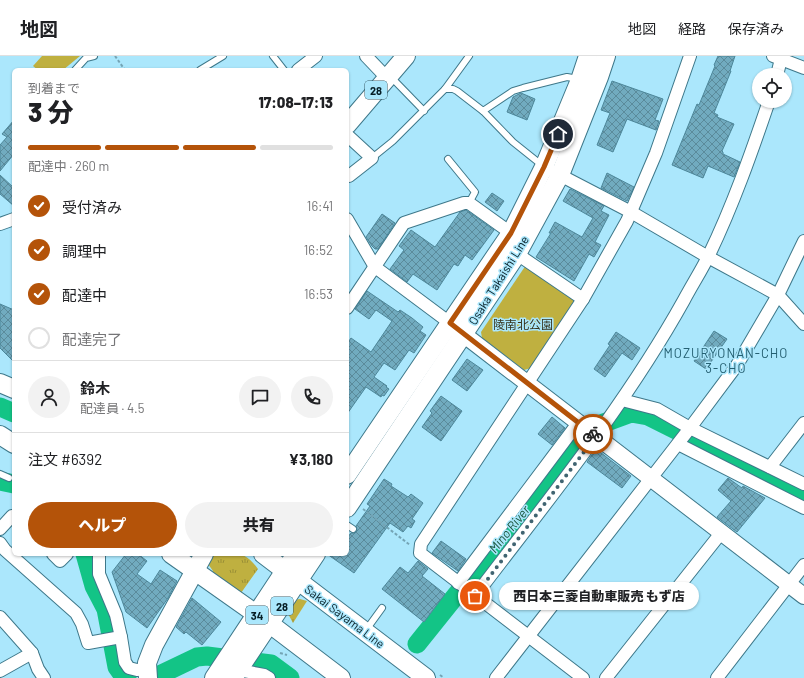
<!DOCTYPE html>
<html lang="ja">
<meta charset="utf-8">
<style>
:root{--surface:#fff;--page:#f2f2f2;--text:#202124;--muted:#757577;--line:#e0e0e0;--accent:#b45309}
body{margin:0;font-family:Barlow,"Noto Sans JP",sans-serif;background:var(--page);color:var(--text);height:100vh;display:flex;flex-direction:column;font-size:15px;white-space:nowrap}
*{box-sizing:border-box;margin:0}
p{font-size:13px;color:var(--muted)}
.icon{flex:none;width:22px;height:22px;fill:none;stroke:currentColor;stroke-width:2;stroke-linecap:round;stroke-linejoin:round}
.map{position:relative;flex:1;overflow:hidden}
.drawer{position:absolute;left:12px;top:12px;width:337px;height:488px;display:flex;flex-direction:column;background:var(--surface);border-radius:6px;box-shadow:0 1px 3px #0004}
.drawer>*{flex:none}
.fabs{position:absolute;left:752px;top:12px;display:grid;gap:8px}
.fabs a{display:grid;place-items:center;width:40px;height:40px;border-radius:50%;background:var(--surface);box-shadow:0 1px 3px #0004;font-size:20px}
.pin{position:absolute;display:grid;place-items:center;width:34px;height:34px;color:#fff;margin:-17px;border:2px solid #fff;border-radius:50%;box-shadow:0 1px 4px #0007}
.courier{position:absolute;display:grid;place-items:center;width:40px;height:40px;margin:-20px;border:3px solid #b45309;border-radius:50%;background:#fff;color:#222;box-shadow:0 1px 5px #0007}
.bubble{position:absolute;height:28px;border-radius:14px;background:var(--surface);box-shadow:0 1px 3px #0004;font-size:13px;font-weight:800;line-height:28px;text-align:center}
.head em{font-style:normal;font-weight:800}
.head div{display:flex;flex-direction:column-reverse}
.head{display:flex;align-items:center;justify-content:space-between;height:68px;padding:0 16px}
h1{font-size:26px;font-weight:800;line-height:30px}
.bar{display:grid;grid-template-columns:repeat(4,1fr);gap:6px 4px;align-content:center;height:48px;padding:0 16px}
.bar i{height:5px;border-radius:3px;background:var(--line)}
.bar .active{background:var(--accent)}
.bar p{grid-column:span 4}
.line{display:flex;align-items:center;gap:10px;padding:0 16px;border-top:1px solid var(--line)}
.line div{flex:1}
.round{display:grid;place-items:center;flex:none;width:42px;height:42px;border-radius:21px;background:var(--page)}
ol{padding:0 16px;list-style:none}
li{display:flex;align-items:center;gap:12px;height:44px}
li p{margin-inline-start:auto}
li .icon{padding:4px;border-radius:50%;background:var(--accent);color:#fff;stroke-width:4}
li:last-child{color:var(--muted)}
li i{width:22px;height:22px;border:2px solid var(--line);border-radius:50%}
.button{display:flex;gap:8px;margin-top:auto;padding:8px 16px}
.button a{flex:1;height:46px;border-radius:24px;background:var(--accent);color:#fff;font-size:16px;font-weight:800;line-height:46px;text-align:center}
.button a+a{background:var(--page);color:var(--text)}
header{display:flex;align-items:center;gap:24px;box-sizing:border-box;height:56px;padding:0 20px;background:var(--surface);border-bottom:1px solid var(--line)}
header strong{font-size:19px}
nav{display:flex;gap:22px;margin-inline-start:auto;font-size:14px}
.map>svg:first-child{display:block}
</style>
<header>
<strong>地図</strong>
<nav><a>地図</a><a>経路</a><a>保存済み</a></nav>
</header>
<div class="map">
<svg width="804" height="622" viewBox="0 0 804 622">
<defs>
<pattern id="grass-tufts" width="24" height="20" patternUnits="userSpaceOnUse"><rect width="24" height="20" fill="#bfb040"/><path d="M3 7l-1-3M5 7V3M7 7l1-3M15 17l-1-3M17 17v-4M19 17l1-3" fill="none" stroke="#998f35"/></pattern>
<pattern id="building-cross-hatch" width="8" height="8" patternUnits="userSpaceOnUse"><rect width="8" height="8" fill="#71abbf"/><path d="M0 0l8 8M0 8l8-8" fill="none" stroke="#5b8b9b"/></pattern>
</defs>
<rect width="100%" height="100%" fill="#abe7fc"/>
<g fill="url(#grass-tufts)">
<path d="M 213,498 C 235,498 244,493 258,513 L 241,537 L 212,517 L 213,515 L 208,508 Z"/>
<polygon points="300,543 307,545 293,567 286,554 293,544"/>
</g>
<g fill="#bfb040">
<polygon points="42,0 80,0 63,14 38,14 33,10"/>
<polygon points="526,209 573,241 574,245 531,312 524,314 482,282 481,276"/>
</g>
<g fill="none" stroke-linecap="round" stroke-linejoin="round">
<g stroke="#13c486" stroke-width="19">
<polyline points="0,351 14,357"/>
<polyline points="0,425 14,428"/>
<polyline points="85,498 94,530 106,553 117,611 122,618 127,622"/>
<polyline points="417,588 579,386 601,368 631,357 648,360 804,438"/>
<polyline points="153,622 197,601 207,600 271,608 290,622"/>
</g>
</g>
<g fill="url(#building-cross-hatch)" stroke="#4d879a">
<polygon points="718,0 735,0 730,15 731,15 714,57 718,59 717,61 734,68 722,95 723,96 723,98 740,106 734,121 708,110 703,122 672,109 697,48 699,49 715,10 714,9"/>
<polygon points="612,25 663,43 655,64 659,65 656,74 627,63 613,96 597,89 610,57 601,54"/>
<polygon points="521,37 535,43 527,64 507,56 513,41"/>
<polygon points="14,64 14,98 0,115 0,89 7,81 2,78"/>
<polygon points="607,117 634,131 627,145 601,132"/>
<polygon points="0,119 14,132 14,150 0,138"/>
<polygon points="570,133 604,150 601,155 609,159 595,186 601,189 594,201 589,198 574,225 536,201 551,177 549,177 555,166 582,181 593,162 563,145"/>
<polygon points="492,137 504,145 497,155 485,146"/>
<polygon points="466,154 494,174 472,204 465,199 458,210 454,208 437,234 413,218 407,226 390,213 404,194 399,190 411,174 435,191 460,156"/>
<polygon points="382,158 395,167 378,193 375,193 372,190 366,181"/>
<polygon points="367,235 398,256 400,254 412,262 423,271 420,275 426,279 414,297 409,294 395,314 384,307 374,321 387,330 386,331 389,333 384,340 382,339 381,341 366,331 347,358 347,288 351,282 371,296 392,265 376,254 369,263 355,253"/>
<polygon points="0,248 14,254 14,306 0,292"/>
<polygon points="714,275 727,283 706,313 694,305"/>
<polygon points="616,276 640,292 632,304 622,297 605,321 594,313 610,289 608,288"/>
<polygon points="467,303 483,314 467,335 452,324"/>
<polygon points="441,340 462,355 441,385 422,371 432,357 430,355"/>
<polygon points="552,361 565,372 552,389 538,378"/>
<polygon points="596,393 631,420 622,432 587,406"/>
<polygon points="728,422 742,432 743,430 765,442 737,476 717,461 731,445 718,434"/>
<polygon points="384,423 392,428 391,430 408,441 411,438 423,447 412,463 415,465 411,472 408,470 403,476 390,467 354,517 327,498 347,498 347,482 351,477 355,477 357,475 356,470 370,450 367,448"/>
<polygon points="441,485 466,503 458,515 432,497"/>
<polygon points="126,498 138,498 147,505 137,518 151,528 160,514 177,525 168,542 147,572 126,556 112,516"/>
<polygon points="418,505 428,513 422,520 445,538 424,566 382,533 400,511 408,517"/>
<polygon points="192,542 221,566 202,589 186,576 184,578 176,571"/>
</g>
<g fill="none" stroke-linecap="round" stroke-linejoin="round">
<g stroke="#3e788a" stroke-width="8">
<g id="lane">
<polyline points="273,0 284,14"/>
<polyline points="75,14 86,2 94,0"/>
<polyline points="200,14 223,0"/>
<polyline points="390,20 424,55"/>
<polyline points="445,33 469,0"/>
<polyline points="483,55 513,86 543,110"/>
<polyline points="372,102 393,85 445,33 453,33 457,35 483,55 513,35 523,32 567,21 578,23"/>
<polyline points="448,103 475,136 469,147"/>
<polyline points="0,418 9,422"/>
<polyline points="347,469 353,473"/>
<polyline points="366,574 382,552"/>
</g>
</g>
<g stroke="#3e788a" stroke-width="14">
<g id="street">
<polyline points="366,0 387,22"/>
<polyline points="773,0 804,12"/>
<polyline points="298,14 316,0"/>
<polyline points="777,19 781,3"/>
<polyline points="347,79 372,102 349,120"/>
<polyline points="554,116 631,156 708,201 778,239 804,268"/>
<polyline points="347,163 375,211 450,267"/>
<polyline points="0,168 14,163"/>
<polyline points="517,198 583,243"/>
<polyline points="347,252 404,167 464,147 469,147 511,177"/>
<polyline points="622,344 657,353 690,372 804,428"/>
<polyline points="678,388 804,452"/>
<polyline points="770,411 804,367"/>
<polyline points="0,473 12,460 14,462"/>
<polyline points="0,487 5,494 76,557 82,568 88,587 121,581"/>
<polyline points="53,498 60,505 67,498"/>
<polyline points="99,498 99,518 116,559 121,581 125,606 129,612 137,614 146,613"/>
<polyline points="458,527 578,367"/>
<path d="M 475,540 C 548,444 625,350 684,244 C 692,229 701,215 709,199 C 733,149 751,98 769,45"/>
<polyline points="0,561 32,597 0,615"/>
<polyline points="32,597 38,613 44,622"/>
<polyline points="239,614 264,619 269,622"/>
<polyline points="496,622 690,372 737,309 778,239 804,185"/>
<polyline points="583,622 420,497 421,488 583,243 627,165 656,97 690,0"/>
<polyline points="606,622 721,477"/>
<polyline points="717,622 804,509"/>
</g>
</g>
<g stroke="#3e788a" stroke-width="18">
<polyline id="secondary" points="454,271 804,540"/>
</g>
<g stroke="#3e788a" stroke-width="20">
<g id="primary">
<polyline points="347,69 406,0"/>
<polyline points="0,327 14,333"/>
<polyline points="0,379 14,388"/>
<polyline points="347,419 511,177 544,111 580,24 588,0"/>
<polyline points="347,452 517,198 560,119 599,21 606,0"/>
<polyline points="171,498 270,568 341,622"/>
<polyline points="263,498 426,622"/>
<polyline points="148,622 147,607 154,589 204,498"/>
<polyline points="214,622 296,498"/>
<polyline points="233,622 316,498"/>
</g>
</g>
<g stroke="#74a4b5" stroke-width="2" stroke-dasharray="3 2" stroke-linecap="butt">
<polyline points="115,0 125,14"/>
<polyline points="363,453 410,489"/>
<polyline points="280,597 287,599"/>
<polyline points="440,619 444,622"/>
</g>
<use href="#lane" stroke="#fff" stroke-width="6"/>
<use href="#street" stroke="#fff" stroke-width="12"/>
<use href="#secondary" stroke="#fff" stroke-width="16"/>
<use href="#primary" stroke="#fff" stroke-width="18"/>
</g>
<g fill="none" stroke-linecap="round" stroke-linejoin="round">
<polyline stroke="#406471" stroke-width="4" stroke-dasharray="0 7.2" points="475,540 596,380 593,378"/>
<polyline stroke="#b45309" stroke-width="5" points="558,78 544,111 511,177 450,267 593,378"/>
</g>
<g text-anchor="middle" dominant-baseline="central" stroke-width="3" stroke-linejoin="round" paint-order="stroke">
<g fill="#abe7fc" stroke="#385a66" stroke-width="1">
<rect x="365" y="25" width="22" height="18" rx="3"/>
<rect x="271" y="541" width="22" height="18" rx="3"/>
<rect x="246" y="550" width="22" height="18" rx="3"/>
</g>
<g font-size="11" font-weight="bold" fill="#061e26">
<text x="376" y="34">28</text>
<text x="282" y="550">28</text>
<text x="257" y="559">34</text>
</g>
<g font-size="12" fill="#061e26" stroke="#abe7fc">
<text transform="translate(498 224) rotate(-58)">Osaka Takaishi Line</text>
<text transform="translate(345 560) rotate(37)">Sakai Sayama Line</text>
</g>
<g font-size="12" fill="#36331c" stroke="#abe7fc">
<text x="523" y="268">陵南北公園</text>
</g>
<g font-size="13" letter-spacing="1" fill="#256072" stroke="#abe7fc">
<text x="726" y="297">MOZURYONAN-CHO<tspan x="726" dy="15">3-CHO</tspan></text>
</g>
<g font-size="13" font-style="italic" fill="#18543a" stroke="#abe7fc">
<text transform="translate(509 473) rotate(-51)">Mino River</text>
</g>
</g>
</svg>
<div class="fabs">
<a><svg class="icon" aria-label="locate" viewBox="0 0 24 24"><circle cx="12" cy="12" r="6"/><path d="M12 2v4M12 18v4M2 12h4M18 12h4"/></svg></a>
</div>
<div class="pin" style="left:475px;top:540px;background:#ea580c"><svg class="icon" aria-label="bag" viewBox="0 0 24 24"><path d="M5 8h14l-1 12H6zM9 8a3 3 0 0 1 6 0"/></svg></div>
<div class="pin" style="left:558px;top:78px;background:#1f2937"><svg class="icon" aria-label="home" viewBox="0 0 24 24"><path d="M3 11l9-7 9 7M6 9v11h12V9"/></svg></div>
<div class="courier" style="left:593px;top:378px"><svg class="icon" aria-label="bike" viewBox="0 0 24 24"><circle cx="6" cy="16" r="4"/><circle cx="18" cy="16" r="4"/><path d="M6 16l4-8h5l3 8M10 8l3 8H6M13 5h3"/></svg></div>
<div class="bubble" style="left:499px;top:526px;width:200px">西日本三菱自動車販売 もず店</div>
<section class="drawer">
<div class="head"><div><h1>3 分</h1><p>到着まで</p></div><em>17:08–17:13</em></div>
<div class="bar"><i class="active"></i><i class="active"></i><i class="active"></i><i></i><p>配達中 · 260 m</p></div>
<ol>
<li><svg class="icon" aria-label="check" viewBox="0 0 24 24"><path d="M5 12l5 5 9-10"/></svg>受付済み<p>16:41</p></li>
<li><svg class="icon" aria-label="check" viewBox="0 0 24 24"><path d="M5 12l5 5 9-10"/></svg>調理中<p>16:52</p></li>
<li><svg class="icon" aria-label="check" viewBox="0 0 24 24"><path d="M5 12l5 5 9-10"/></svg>配達中<p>16:53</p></li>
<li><i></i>配達完了</li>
</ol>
<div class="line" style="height:72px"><a class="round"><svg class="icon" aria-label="person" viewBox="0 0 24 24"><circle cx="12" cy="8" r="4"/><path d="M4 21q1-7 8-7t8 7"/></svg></a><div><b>鈴木</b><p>配達員 · 4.5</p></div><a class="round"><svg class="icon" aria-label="chat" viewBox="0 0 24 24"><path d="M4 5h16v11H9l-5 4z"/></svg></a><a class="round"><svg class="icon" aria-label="phone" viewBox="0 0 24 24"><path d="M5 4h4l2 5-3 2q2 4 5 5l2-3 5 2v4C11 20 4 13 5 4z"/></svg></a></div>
<div class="line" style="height:52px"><div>注文 #6392</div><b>¥3,180</b></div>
<div class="button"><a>ヘルプ</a><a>共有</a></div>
</section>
</div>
